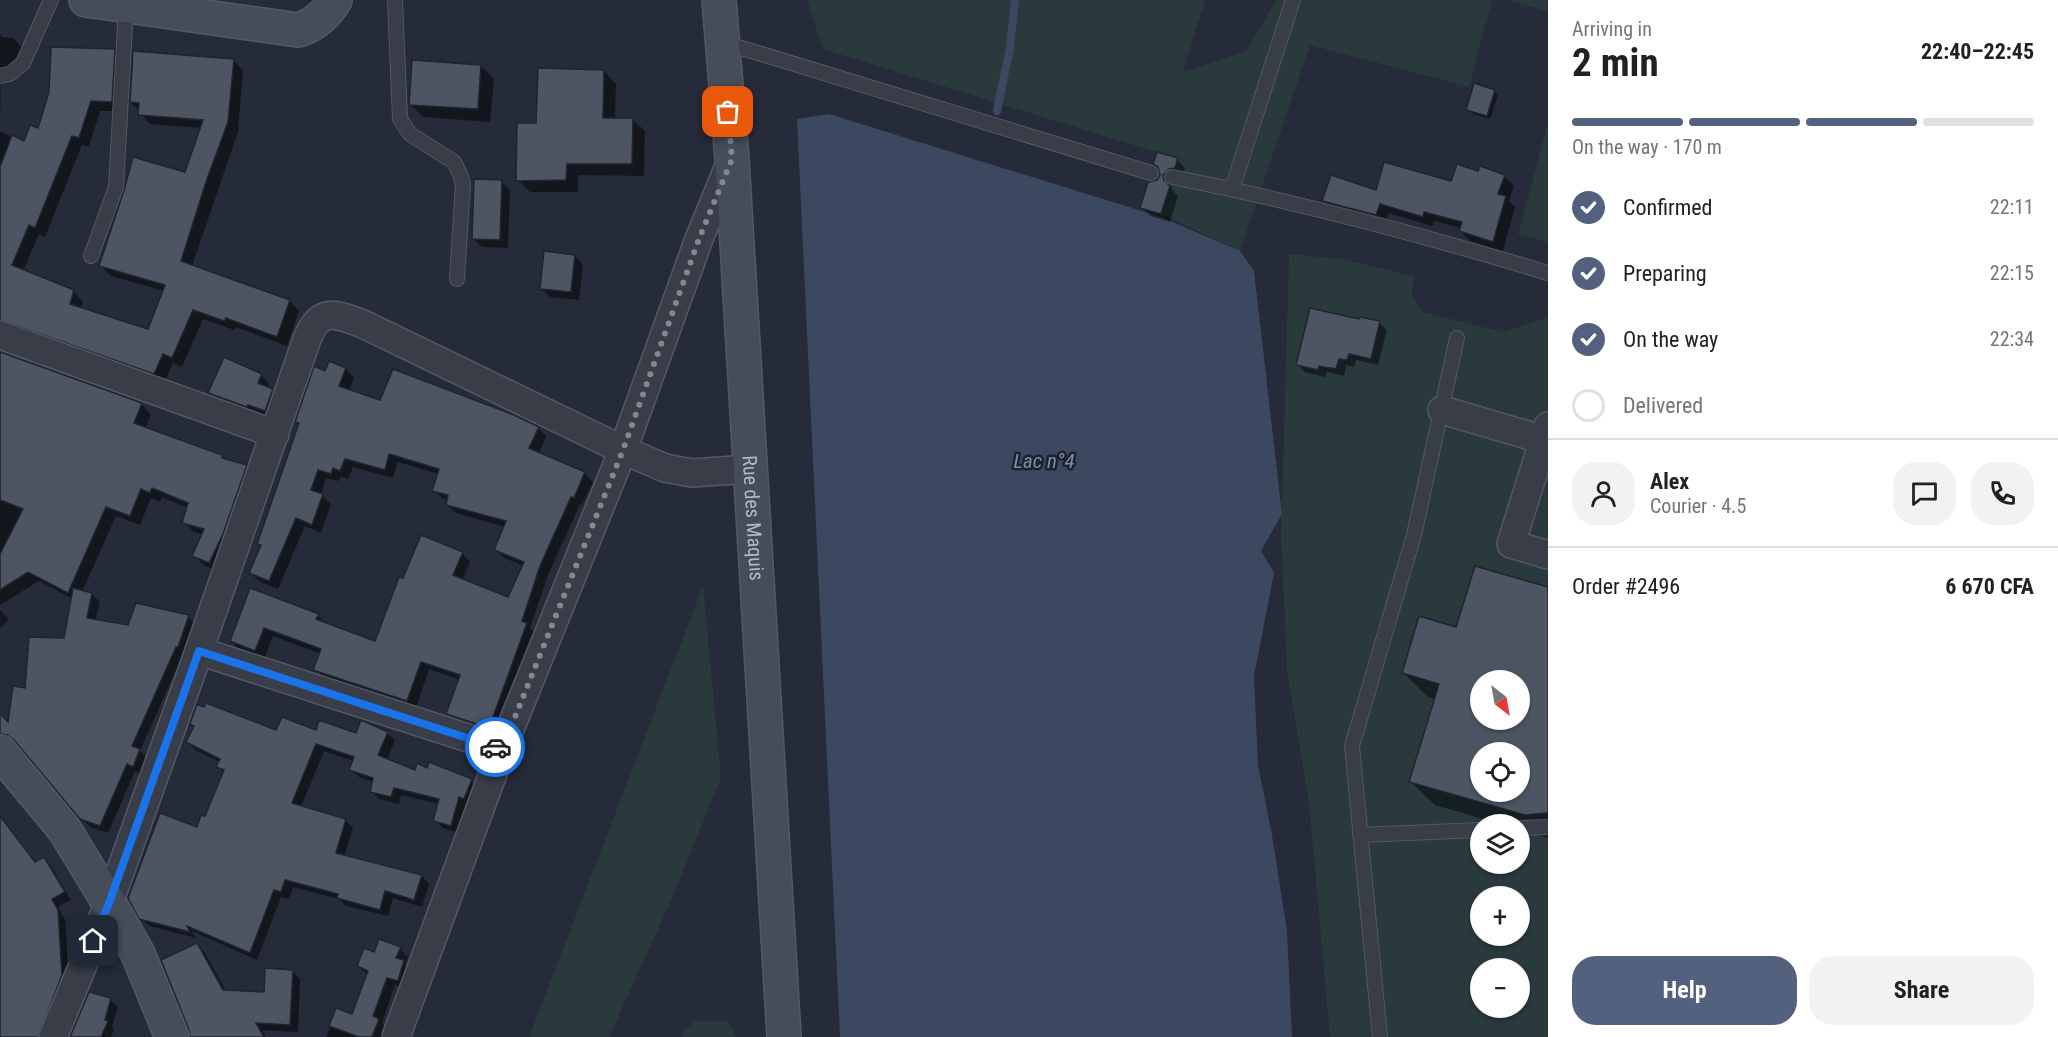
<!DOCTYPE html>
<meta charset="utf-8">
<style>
:root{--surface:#fff;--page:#f2f2f2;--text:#202124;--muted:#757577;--line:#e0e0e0;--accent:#53607e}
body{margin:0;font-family:"Roboto Condensed",sans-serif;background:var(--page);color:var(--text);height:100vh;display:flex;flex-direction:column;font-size:22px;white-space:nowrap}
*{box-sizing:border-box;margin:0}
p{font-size:20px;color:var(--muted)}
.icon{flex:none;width:33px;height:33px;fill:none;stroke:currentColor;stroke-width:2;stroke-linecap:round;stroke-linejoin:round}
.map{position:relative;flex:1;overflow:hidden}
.panel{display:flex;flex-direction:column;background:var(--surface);width:510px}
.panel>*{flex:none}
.needle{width:39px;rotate:149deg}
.tools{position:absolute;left:1470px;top:670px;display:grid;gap:12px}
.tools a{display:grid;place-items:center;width:60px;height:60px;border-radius:50%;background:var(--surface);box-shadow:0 2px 4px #0004;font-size:30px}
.pin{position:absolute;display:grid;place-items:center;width:51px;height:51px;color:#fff;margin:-26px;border-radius:12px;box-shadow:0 3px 9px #0006}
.courier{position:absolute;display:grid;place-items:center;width:60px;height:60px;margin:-30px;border:4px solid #1a73e8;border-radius:50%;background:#fff;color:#222;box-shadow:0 2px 8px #0007}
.headline em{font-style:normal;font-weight:700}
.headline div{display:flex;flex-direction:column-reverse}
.headline{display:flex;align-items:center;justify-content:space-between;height:102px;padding:0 24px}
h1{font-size:39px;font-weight:700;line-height:45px}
.bar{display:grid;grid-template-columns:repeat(4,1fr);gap:9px 6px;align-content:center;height:72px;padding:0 24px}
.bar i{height:8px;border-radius:4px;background:var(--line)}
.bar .current{background:var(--accent)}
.bar p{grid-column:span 4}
.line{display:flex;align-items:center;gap:15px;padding:0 24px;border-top:2px solid var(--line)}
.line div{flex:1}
.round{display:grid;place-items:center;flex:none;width:63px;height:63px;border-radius:24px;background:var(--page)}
ol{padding:0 24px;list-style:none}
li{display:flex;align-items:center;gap:18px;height:66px}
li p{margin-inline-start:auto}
li .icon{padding:6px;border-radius:50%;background:var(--accent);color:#fff;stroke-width:4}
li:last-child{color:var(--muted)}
li i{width:33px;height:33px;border:3px solid var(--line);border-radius:50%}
.cta{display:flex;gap:12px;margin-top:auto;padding:12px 24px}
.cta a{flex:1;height:69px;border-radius:24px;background:var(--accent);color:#fff;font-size:24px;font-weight:700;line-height:69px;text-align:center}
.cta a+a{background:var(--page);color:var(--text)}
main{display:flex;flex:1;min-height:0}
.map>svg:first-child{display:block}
</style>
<main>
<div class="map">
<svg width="1548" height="1037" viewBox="0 0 1548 1037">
<rect width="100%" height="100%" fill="#252b38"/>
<g fill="#29393c" fill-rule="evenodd">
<polygon points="807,0 1205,0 1183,72 1246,51 1276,0 1492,0 1469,87 1310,45 1240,251 1161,214 1178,159 823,49"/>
<polygon points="1506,0 1548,0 1548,11"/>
<polygon points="1548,123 1548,242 1518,234"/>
<path d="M 1289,254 L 1342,259 L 1414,276 L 1412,294 L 1422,312 L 1503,332 L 1548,317 L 1548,1037 L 1330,1037 L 1309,803 L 1287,670 L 1281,539 ZM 1480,681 L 1520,681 L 1520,720 L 1480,720 ZM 1480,753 L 1520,753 L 1520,792 L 1480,792 ZM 1480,825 L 1520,825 L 1520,864 L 1480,864 ZM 1480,897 L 1520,897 L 1520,936 L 1480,936 ZM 1480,969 L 1520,969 L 1520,1008 L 1480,1008 Z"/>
<polygon points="703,586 721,778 673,896 609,1037 529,1037"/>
<polygon points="695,1021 728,1021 736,1037 682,1037 684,1030"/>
</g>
<polygon fill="#3c485f" points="829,114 1161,217 1240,251 1254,271 1282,514 1261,551 1274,573 1254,676 1258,765 1272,835 1287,931 1292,1037 840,1037 797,119"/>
<g fill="#0007" fill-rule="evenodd">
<polygon points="0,33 2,37 13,38 23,48 21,71 1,71 0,120"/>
<polygon points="114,51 124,61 121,111 100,111 89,147 82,145 45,237 39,234 23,271 74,292 83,302 81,309 149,331 164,291 111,276 101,266 185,174 201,128 150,124 131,102 233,60 243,70 238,132 192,266 290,301 299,311 287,346 236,327 234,330 203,319 182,367 173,363 164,383 0,333 0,131 25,143"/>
<polygon points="481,66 494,79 490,122 423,117 410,104"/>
<polygon points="604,71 616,84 615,119 632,119 645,131 644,176 578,175 578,192 530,192 518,180 537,125"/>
<polygon points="1494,91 1498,95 1490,119 1471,113 1468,109"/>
<polygon points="1177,160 1185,168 1183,176 1171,183 1172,190 1178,196 1170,222 1151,216 1142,207 1161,175"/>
<polygon points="1479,173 1504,176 1514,186 1509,201 1515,207 1503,251 1470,241 1460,231 1461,228 1434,221 1432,226 1389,213 1385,224 1333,211 1324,201 1452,183"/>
<polygon points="501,182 510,190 508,248 482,247 474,239"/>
<polygon points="575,256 583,265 579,300 550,297 541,288"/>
<polygon points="1360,321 1379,323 1387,330 1378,365 1356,360 1354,367 1346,365 1344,376 1327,372 1325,377 1305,372 1297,364"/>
<polygon points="0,353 141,404 151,414 145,429 222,457 226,461 246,467 256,477 219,572 204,565 194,556 203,535 194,532 184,522 188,508 162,497 160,502 151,498 140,525 116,516 82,592 92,594 100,602 95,621 129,627 188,617 196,625 140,751 147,758 141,774 135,771 108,833 90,827 81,818 21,745 15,742 0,742 0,716 9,725 26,690 66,640 73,599 39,581 0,605"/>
<polygon points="346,369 354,378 349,391 381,402 538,428 546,436 539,454 584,473 593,482 582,505 580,504 548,575 530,628 535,633 497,736 456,722 447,713 460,680 429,669 416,708 324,678 315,669 321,654 273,636 264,659 240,650 231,641 251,590 318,615 326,624 376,643 404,580 462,553 470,562 462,581 509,599 524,566 504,558 495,549 505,527 456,513 447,505 448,500 443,499 434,490 439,474 398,462 393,478 353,467 348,479 341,476 339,481 326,478 321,495 331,504 321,533 305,526 278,589 259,581 250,572 262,547 258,543 300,425 297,421 326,373"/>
<polygon points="261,375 269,384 267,389 272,390 281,399 274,419 256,413 255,415 218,401 210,393"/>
<path d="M 1548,589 L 1548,838 L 1520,829 L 1520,825 L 1504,825 L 1435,805 L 1410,781 L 1436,699 L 1428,697 L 1404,673 L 1457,629 ZM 1480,681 L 1520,681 L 1520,720 L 1480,720 ZM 1480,753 L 1520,753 L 1520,792 L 1480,792 Z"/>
<polygon points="0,610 9,619 0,629"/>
<polygon points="191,724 277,732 317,732 357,735 387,733 395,740 387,760 415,772 428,769 471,781 479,788 472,805 466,803 459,833 443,828 435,821 439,804 401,795 399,804 379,799 371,791 374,782 359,777 351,770 354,761 324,751 301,807 345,820 353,828 344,857 422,876 429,884 422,907 393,898 388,916 346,906 339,899 293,887 289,899 281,897 257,960 192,931 196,938 149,926 141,918 205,818 224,773 218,766 220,762 195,750 188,742 195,727"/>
<polygon points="0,815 36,863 44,859 51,866 71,900 58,907 65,919 69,982 46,1037 0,1037"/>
<polygon points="197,945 205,953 226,991 266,993 292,971 300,979 298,1032 262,1030 266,1037 192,1037"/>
<polygon points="400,949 408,957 405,964 411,970 406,988 395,985 382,1023 386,1028 383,1037 326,1037 337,1010 353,1016 368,975 358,966 375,954"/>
<polygon points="110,1000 118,1007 112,1027 114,1030 111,1037 72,1037"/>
</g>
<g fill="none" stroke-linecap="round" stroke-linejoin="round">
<polyline stroke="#3c485f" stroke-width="8" points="997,111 1010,47 1015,0"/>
</g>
<g fill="#4d5563" stroke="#1f242f" stroke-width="1.5" fill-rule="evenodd">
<polygon points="51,47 115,49 112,102 91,101 79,138 72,136 35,228 29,225 12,265 74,290 70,304 148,329 165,285 99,266 124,190 133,157 185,172 203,120 138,115 139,103 130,102 133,51 234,59 228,122 207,179 181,261 290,300 277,337 226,318 224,321 193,310 172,358 163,354 154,374 0,320 0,167 12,135 24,141 30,125 38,128 49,92"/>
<polygon points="412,60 481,65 478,109 409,105"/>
<polygon points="538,68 604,70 603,118 633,118 632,164 567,164 566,180 516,181 517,123 536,123"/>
<polygon points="1474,83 1495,90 1487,116 1466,110"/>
<polygon points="1157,152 1178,158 1175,168 1169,169 1163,175 1164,180 1170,186 1161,214 1140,208 1148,182 1157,180 1160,175 1158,167 1153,164"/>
<polygon points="1384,162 1451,181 1457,164 1478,171 1480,166 1505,175 1498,194 1506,196 1493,242 1459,231 1462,222 1424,212 1423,217 1380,204 1376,215 1322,201 1331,175 1376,190"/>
<polygon points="474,179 502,180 500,240 472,239"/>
<polygon points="544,251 575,255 571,292 540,289"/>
<polygon points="1310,308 1359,319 1360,317 1380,321 1371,359 1349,354 1347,360 1339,359 1336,369 1319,366 1318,370 1296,365"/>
<polygon points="0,352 142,403 134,423 222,455 222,458 247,465 223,534 209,563 192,556 204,529 182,523 188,503 152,488 150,493 141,489 130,516 106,507 68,593 28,572 0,590 0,554 23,509 0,500"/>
<polygon points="224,357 262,374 258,383 273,389 265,411 248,405 247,407 208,393"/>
<polygon points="329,361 346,368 339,386 380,400 393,369 514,415 539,427 529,448 585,472 574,498 571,497 540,566 522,621 527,623 489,728 446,714 460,675 421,662 407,701 313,670 321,649 264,628 255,651 230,641 250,588 319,614 316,619 375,641 399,577 403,578 421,535 463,552 453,575 508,597 524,562 494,550 506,521 446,505 448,495 432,491 439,469 389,454 385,470 345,459 340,471 333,468 331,474 318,470 311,490 323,494 312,525 296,518 269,581 249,573 261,545 257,544 299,423 295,422 314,366 325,371"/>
<path d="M 1475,566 L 1548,587 L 1548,813 L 1525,815 L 1409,782 L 1439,684 L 1402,673 L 1419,616 L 1456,627 ZM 1480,681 L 1520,681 L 1520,720 L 1480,720 ZM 1480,753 L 1520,753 L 1520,792 L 1480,792 Z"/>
<polygon points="73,588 92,593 87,618 128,625 136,603 189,615 178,647 176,647 132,746 140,749 133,767 127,764 100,826 80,819 14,740 7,735 0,734 0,714 8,722 13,686 25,688 29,637 64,638"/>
<polygon points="206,703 276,730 282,717 316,730 319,720 356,733 361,720 388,732 378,755 415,770 417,763 427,768 429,762 472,779 464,799 459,797 451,826 433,821 439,799 394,788 391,797 370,792 373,778 349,770 354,757 316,744 292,803 346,819 336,853 422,875 414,900 385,891 380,910 337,898 338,894 285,880 281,892 274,890 250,953 187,926 190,932 139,919 128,898 160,813 197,827 201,815 205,816 224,770 216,767 220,759 186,742 194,726 190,724 197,704 204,707"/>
<polygon points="0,816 35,862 44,857 65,892 52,899 58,910 62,975 38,1037 0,1037"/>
<polygon points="379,939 401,947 396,958 404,960 398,981 387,978 373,1016 379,1019 372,1037 359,1037 329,1026 336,1008 352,1014 368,971 357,966 364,948 374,952"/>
<polygon points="197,943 223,990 264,992 265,968 293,970 290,1025 256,1023 264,1037 190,1037 189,1030 161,960"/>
<polygon points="89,992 111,998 105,1020 108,1021 101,1037 70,1037"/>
</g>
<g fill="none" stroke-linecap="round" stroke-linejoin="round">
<g stroke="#535863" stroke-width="16">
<g id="lane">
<polyline points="395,0 400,119 410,134 454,162 460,174 463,184 457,279"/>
<polyline points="722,42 1151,173"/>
<polyline points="0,76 10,74 23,63 51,0"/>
<path d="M 1172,177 C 1298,202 1426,236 1548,273"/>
<polyline points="1232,189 1293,0"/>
<polyline points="91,256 116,187 126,7"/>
<polyline points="1520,828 1548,827"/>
<polyline points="1360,835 1480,830"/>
<polyline points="1380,1037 1352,746 1414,535 1457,338"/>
</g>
</g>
<g stroke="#535863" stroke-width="30">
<g id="street">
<polyline points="0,335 275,434"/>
<polyline points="1442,410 1548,441"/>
<polyline points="1548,426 1511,544 1548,555"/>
<polyline points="199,651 502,749"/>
<path d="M 53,1037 L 109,903 L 199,651 L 307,339 C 320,306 336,314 363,324 L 623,450 L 665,468 L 692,473 L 749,469"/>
<polyline points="396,1037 502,749 623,450 699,239 731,161"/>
</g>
</g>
<g stroke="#535863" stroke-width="36">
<g id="secondary">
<path d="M 86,0 L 298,30 C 315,25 326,15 335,0"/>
<path id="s1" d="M 719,0 L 732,159 L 784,1037"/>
<polyline points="0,752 64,829 109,903 138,954 172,1037"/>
</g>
</g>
<use href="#lane" stroke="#383d48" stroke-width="14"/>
<use href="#street" stroke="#383d48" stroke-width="27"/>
<use href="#secondary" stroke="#474c5b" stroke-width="33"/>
</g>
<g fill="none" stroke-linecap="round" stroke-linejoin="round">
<polyline stroke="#818793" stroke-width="6" stroke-dasharray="0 10.8" points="495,747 502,749 623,450 699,239 732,159 728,112"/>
<polyline stroke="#1a73e8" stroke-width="8" points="93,941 109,903 199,651 495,747"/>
</g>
<g text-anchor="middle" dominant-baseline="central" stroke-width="5" stroke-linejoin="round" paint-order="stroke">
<g font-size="20" fill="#b3b8c4" stroke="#1d222d">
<text stroke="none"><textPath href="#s1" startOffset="519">Rue des Maquis</textPath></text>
</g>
<g font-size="21" font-style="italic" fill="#7e8da9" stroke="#1d222d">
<text x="1044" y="461">Lac n°4</text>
</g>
</g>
</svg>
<div class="tools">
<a><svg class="needle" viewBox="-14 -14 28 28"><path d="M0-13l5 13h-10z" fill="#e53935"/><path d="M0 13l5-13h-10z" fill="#757577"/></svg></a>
<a><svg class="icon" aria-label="locate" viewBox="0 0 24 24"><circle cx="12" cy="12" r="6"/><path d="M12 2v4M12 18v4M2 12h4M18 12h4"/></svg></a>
<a><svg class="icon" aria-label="layers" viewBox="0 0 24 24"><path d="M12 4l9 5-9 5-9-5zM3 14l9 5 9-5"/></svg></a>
<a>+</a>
<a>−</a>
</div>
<div class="pin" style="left:728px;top:112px;background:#ea580c"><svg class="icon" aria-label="bag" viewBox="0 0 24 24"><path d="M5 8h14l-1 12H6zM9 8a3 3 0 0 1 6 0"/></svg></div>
<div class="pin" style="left:93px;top:941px;background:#1f2937"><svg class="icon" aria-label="home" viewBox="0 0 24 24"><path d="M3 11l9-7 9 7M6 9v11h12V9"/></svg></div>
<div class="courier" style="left:495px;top:747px"><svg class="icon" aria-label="car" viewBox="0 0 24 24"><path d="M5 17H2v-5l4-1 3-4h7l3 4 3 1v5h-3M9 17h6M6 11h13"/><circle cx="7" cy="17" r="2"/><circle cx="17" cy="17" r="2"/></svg></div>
</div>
<section class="panel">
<div class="headline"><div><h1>2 min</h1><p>Arriving in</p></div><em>22:40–22:45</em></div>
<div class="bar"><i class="current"></i><i class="current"></i><i class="current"></i><i></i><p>On the way · 170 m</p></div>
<ol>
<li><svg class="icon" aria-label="check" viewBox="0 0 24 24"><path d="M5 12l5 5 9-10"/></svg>Confirmed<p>22:11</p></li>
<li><svg class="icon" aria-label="check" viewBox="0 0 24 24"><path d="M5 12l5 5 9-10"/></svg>Preparing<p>22:15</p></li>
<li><svg class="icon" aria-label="check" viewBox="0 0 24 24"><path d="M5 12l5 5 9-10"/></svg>On the way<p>22:34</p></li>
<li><i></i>Delivered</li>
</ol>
<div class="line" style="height:108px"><a class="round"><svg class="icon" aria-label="person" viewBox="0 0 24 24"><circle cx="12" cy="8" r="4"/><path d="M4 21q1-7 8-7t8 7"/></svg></a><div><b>Alex</b><p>Courier · 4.5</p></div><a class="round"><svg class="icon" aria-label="chat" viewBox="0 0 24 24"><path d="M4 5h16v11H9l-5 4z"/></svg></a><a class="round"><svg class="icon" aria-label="phone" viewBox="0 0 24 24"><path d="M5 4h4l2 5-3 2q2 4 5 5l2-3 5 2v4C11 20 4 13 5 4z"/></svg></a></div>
<div class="line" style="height:78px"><div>Order #2496</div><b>6 670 CFA</b></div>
<div class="cta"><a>Help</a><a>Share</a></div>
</section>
</main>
